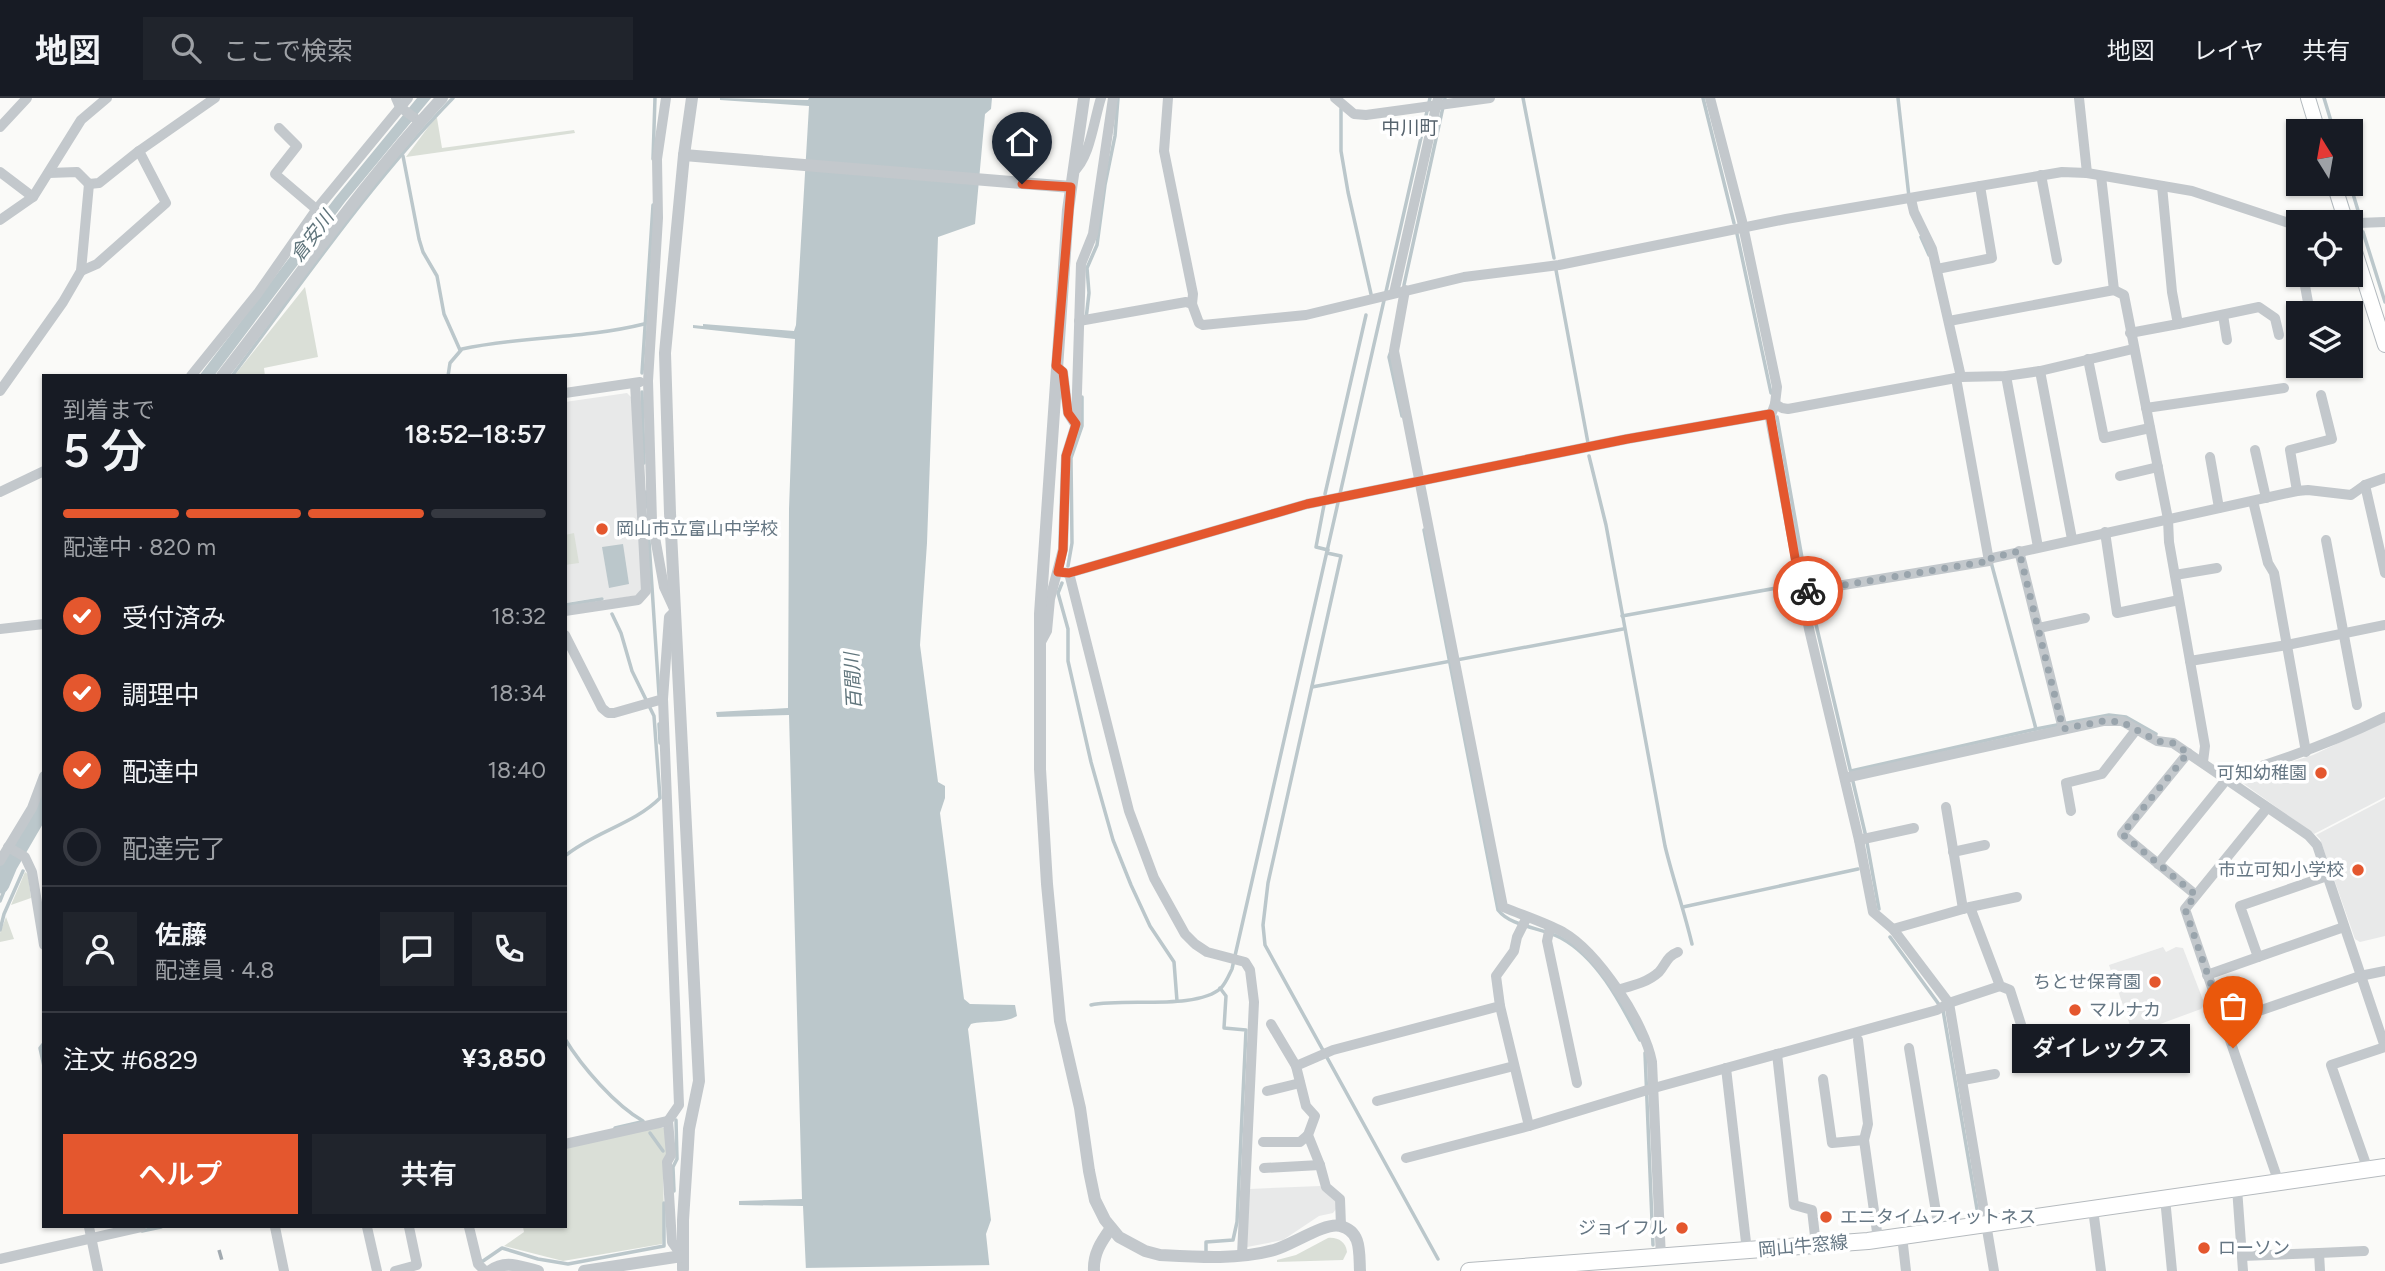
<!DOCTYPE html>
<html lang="ja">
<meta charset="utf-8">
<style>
:root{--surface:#171b24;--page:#20242c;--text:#f1f3f6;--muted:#9ea1a6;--line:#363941;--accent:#e4572e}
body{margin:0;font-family:Figtree,"Noto Sans JP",sans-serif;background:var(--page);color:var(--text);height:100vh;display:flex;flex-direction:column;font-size:26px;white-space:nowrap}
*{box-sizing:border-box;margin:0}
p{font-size:23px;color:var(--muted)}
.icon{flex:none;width:38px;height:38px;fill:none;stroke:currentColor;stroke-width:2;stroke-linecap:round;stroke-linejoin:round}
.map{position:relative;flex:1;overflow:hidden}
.panel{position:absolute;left:42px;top:276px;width:525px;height:854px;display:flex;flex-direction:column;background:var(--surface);border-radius:0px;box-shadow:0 2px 5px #0004}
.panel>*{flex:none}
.needle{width:46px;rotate:349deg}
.controls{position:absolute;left:2286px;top:21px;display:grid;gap:14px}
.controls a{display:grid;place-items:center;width:77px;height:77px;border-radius:0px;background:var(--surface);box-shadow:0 2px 5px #0004;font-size:35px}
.pin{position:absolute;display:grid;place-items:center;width:60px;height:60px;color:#fff;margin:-72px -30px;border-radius:50% 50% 50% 0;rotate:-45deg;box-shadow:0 0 7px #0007}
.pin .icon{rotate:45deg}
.courier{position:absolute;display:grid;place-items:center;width:70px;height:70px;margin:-35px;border:5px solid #e4572e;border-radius:50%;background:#fff;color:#222;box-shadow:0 2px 9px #0007}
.bubble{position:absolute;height:49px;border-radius:0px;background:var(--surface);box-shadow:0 2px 5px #0004;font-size:23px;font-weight:600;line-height:49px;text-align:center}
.overview em{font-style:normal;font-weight:600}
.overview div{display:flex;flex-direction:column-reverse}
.overview{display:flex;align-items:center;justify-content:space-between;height:119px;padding:0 21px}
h1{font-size:46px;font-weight:600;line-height:52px}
.bar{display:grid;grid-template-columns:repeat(4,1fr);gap:10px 7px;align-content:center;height:84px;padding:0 21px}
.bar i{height:9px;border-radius:5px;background:var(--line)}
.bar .active{background:var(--accent)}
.bar p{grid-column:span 4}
.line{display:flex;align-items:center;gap:18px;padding:0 21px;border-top:2px solid var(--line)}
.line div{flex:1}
.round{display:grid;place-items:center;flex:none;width:74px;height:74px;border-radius:0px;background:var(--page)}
ol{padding:0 21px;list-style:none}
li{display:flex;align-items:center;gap:21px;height:77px}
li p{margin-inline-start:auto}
li .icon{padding:7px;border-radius:50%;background:var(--accent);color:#fff;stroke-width:4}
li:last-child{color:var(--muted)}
li i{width:38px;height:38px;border:4px solid var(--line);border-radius:50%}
.action{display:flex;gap:14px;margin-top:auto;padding:14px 21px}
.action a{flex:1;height:80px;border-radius:0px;background:var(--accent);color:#fff;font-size:28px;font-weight:600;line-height:80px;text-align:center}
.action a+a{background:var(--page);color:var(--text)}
header{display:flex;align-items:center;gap:42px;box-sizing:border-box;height:98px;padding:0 35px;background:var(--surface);border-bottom:2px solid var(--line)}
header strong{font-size:33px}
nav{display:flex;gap:38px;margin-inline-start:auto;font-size:24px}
.search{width:490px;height:63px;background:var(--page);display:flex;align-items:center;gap:18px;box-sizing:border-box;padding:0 24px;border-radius:0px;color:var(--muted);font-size:26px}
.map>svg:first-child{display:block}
</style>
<header>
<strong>地図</strong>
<div class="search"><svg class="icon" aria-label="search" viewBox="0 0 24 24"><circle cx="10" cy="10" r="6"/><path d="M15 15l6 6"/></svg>ここで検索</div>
<nav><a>地図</a><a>レイヤ</a><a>共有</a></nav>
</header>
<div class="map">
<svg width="2385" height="1173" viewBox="0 0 2385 1173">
<rect width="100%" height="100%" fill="#fafaf8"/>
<g fill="#e8e9e9">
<polygon points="627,295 632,300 642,491 637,497 605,503 603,499 565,505 565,304"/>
<polygon points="2385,623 2385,699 2314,736 2237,681 2313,657"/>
<polygon points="2385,701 2385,838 2360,844 2355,841 2320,741 2316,737"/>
<polygon points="2163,849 2166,854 2176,849 2183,850 2203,902 2203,908 2201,911 2133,936 2109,867"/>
<polygon points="1320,1088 1335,1098 1336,1111 1333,1115 1319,1118 1283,1142 1247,1149 1249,1091"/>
</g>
<g fill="#dadfd7">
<polygon points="435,20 437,20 442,50 574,32 575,35 406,59"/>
<polygon points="305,189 318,259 264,270 265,278 234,278"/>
<polygon points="574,435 579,465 565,467 565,437"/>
<polygon points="25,774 28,776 31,800 11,807"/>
<polygon points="6,819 14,841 0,844 0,835"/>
<polygon points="659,1029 666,1030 668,1056 663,1063 664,1130 662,1146 563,1163 504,1148 524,1134 523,1129 565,1129 565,1050"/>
<path d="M 1328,1140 C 1338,1139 1346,1144 1347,1154 L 1343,1162 L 1277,1164 L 1277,1162 L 1296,1157 Z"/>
</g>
<g fill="#bbc7cb">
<polygon points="417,0 431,0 345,104 214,278 199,278 335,100"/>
<path d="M 720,0 L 808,2 L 809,0 L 992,0 L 991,11 L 985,16 L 975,126 L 938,139 L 927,445 L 920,547 L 938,684 L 945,688 L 945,700 L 940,715 L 964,901 L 970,906 L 1015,907 L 1017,918 C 1004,926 986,922 971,926 L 968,931 L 991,1122 L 986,1136 L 990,1173 L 806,1173 L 803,1108 L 739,1107 L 739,1103 L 802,1101 L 789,617 L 717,619 L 716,614 L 788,610 L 789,411 L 795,241 L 693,230 L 693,227 L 703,228 L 703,226 L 794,233 L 796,227 L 809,8 L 720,2 Z"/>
<polygon points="623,446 629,486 609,490 602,449"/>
</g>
<polygon fill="#fafaf8" points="994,1167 994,1173 802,1173 802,1170"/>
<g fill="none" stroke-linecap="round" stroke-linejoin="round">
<g stroke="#bbc7cb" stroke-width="3.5">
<polyline points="1523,0 1554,160"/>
<polyline points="1703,0 1734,125"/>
<polyline points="1898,0 1909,99"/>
<polyline points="2324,0 2334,33"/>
<polyline points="1341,11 1341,53 1348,94 1371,196"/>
<polyline points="403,58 419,141 423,154 437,178 444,216 460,252"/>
<polyline points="653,61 655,0"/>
<polyline points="2350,86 2360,119"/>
<polyline points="2363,134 2385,204"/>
<polyline points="1737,136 1771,295"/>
<polyline points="1921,139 1929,157"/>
<polyline points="1556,172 1588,345"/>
<polyline points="1404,187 1445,0"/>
<polyline points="1086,221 1089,195 1087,170 1097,147 1105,87 1115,38 1118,0"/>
<polyline points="1391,253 1389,259 1402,318"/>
<polyline points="642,275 653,107"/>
<path d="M 232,278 C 303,184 370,85 453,0"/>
<path d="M 448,278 L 450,265 L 462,251 C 522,238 584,241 644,226"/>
<polyline points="642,294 644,365"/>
<polyline points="1777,319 1807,488 1866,739 1879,811"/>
<path d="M 1589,358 L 1606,427 L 1665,748 C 1673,781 1684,812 1692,846"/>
<polyline points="646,394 646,409"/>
<polyline points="1325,396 1366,217"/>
<polyline points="1324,407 1316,449 1328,452"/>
<path d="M 1424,432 L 1498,812 C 1511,829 1543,830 1561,840 C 1598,860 1621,906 1640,942"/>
<polyline points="649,443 659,597"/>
<polyline points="1327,455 1341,458 1268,785 1263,827 1265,847 1438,1161"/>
<polyline points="1991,464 2036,631"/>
<polyline points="1068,468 1072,445 1071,360 1082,328 1082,299"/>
<polyline points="1062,485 1058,495 1068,531 1068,563 1091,664 1113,742 1131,787 1150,828 1174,864 1177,903"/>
<polyline points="565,507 602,501"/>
<polyline points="1622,518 1793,487"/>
<polyline points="1312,589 1623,531"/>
<polyline points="659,626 660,645"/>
<polyline points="1851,673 2036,631 2109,617 2126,619 2156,636"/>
<path d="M 565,758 C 594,734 634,726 660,700 L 654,618 L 632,573 L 621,535 L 612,516"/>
<polyline points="0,803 16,763 44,719"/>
<polyline points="1683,809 1858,771"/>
<polyline points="0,832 4,816 23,773"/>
<polyline points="1890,839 1943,912 1977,1111"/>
<path d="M 1091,907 C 1125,900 1197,912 1221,890 C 1226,885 1229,877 1232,871 L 1430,0"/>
<path d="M 565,941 C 582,969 615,1007 643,1023"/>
<polyline points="44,945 40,950 44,968"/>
<polyline points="1645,955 1653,1147"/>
<polyline points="615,1030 641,1024"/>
<polyline points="650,1035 663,1053"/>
<polyline points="674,1093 673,1069 677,1061 676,1022"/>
<polyline points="142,1133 161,1129"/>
<polyline points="1206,1153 1206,1144 1233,1142 1237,1124 1246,932 1224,930 1226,898 1220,890"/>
<polyline points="483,1163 502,1150 538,1161 568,1166 664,1148 664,1105"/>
</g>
<polyline stroke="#bbc7cb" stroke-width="19" points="0,786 8,767 44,705"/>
<g stroke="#b3babf" stroke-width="16">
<g id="secondary">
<polyline points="2308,0 2318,33"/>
<polyline points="2334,86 2346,124"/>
<polyline points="2350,138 2385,247"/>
</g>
</g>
<g stroke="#b5babe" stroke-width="18">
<polyline id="primary" points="1469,1173 1868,1143 2385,1069"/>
</g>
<g stroke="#c3c8cc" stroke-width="10">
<polyline points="396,0 400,9 420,24"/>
<polyline points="666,0 657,61 658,120 648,283 652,423 664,489 675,513 669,519 663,601 679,1007 668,1023 671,1057 667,1064 672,1144 682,1158"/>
<polyline points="1168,0 1164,53 1193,196 1192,206"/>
<polyline points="1335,0 1354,16 1366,17 1490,0"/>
<polyline points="1710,0 1742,123 1777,289 1775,306 1770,320 1809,531 1859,742 1873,814 1893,831 1949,905 1994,1173"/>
<polyline points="2079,0 2087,75"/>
<polyline points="0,29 27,0"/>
<polyline points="279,30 297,48 275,76 336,128"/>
<polyline points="0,74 33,99"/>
<path d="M 1073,74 C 1090,61 1094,21 1101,0"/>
<polyline points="49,75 77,74 89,86"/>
<polyline points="2041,77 2057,162"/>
<polyline points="2101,78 2114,192"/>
<polyline points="89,86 99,85 139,53 215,0"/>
<polyline points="1911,101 1914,114 1932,151 1961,279"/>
<polyline points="0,122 33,99 81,22 107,0"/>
<polyline points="2350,128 2358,125 2385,124"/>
<polyline points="1937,171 1992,160 1980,88"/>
<polyline points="81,173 97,166 166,105 139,53"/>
<polyline points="2303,177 2310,215"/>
<path d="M 1405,192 L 1394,253 L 1503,809 C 1522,817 1544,824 1563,834 C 1598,854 1645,925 1652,964 L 1661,1160"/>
<polyline points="1394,195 1438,0"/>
<polyline points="2223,217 2227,242"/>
<polyline points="1079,223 1186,204 1192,206 1199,225 1203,227 1306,217 1464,179 1559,167 1786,121 2062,74 2087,75 2192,93 2298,128"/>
<polyline points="1949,223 2114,192 2124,197 2168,421 2169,444 2205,648 2203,664"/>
<polyline points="2178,226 2259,209 2275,220 2279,237"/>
<polyline points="2130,235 2178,226 2172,194 2162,88"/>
<polyline points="2088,261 2104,340 2150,330"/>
<polyline points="1056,268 1063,274 1068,315 1075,326"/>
<polyline points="2040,273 2072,441"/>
<polyline points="191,278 258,195 316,112 408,0"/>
<polyline points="2006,278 2038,449"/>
<polyline points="0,293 63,204 81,173 89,86"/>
<polyline points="565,295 640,284"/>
<polyline points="1775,306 1782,310 1788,311 1961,279 2006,278 2040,273 2133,251"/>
<polyline points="2146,310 2284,290"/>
<polyline points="2255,352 2266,400"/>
<polyline points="2210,359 2219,410"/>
<polyline points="2120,378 2158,369"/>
<polyline points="2365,387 2385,475"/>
<polyline points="2297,393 2290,352 2332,341 2321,297"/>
<polyline points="0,394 44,373"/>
<polyline points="2253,403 2268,465 2274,475 2306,654"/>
<polyline points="2105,434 2117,515 2179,502"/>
<polyline points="2326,442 2357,607"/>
<polyline points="2019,453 2063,631"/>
<polyline points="1988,461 2297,393 2308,392 2351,397 2365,387 2385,380"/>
<polyline points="1058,474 1069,475 1307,406 1627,341 1770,316"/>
<polyline points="1069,475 1129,713 1154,780 1185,836 1195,846 1207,854 1245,864 1250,872 1254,904 1242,1157"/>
<polyline points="2175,477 2217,470"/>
<polyline points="1801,494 1989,463 1956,280"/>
<polyline points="565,513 638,502 646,493 635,285"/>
<polyline points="2039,530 2085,520"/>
<polyline points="0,531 44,526"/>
<polyline points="565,537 602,610 608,615 614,615 663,601"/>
<polyline points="1040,546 1047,533 1050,501 1063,451 1066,358 1076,326 1081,166 1093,136 1113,0"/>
<polyline points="2190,563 2287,547 2385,527"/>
<polyline points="2188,655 2122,736 2196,797"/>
<polyline points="1845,680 2103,623 2122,623 2157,643 2173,645 2308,737 2317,747 2385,949"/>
<polyline points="1946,709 1963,811"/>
<polyline points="2267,710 2185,811 2279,1085"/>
<polyline points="2071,713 2066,685 2102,676 2136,632"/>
<polyline points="1859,742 1914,730"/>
<polyline points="8,749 25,759 32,774 44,847"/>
<polyline points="1953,754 1985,747"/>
<polyline points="0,763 32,710 44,678"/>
<path d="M 2158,766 L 2226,682 L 2233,677 C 2286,661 2336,643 2385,619"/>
<polyline points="1970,809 2017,799"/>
<polyline points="1550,829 1547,843 1577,985"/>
<polyline points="1893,831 1970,809 2000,888 2010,892 2032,961"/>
<polyline points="2258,859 2344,829"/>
<polyline points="2207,877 2258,859 2240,808 2327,778"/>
<path d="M 1617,892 C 1631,888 1647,885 1659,874 C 1666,866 1667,858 1678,854"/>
<polyline points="2224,925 2360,878 2385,873"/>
<polyline points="1271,926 1296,968"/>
<polyline points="1858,942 1868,1026 1864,1042 1878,1141"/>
<polyline points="1909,950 1939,1132"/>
<polyline points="1777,956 1794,1107 1812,1112 1816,1147"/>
<polyline points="1726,970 1747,1153"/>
<polyline points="1823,981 1832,1045 1864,1042"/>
<polyline points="1963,982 1995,976"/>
<polyline points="1267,993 1300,985"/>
<polyline points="1377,1003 1514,968"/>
<polyline points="1529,1028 1654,990 1937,912 1949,905 2000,888"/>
<polyline points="1263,1044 1300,1044 1308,1037"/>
<polyline points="565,1046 668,1023"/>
<polyline points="1406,1060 1529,1028 1500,908"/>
<polyline points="1264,1070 1320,1067"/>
<polyline points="2368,1072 2331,967 2385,949"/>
<polyline points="2237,1090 2243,1173"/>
<polyline points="2165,1100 2172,1173"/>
<polyline points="2093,1111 2101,1173"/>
<polyline points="1341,1128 1340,1101 1326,1089 1320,1067 1308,1037 1315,1018 1306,1008 1296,968 1333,952 1500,908 1496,878 1514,853 1517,839 1527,819"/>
<polyline points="89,1129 98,1173"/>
<polyline points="275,1129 284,1173"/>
<polyline points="367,1129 377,1173"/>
<polyline points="469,1129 478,1166 485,1173"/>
<polyline points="1902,1138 1906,1173"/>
<polyline points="2319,1155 2364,1153"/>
<polyline points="2242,1158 2319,1155 2320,1173"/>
<polyline points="0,1161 141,1129"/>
<polyline points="395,1173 417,1167 409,1129"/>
</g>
<g stroke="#c3c8cc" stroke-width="12">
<path d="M 1084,0 L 1068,112 L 1040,516 L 1040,671 L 1047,786 L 1060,923 L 1080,1010 L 1089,1073 L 1095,1102 L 1105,1122 L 1119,1139 L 1145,1153 L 1160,1157 C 1196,1159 1239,1162 1274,1152 C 1292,1147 1325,1124 1340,1128 C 1362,1133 1359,1155 1360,1173"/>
<polyline points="684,57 1071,89"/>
<path d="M 222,278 C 295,185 362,86 442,0"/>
<polyline points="683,1171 683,1122 689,1031 699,983 670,415 665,255 684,57 692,0"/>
<path d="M 490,1173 C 506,1161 520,1169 538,1173"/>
<polyline points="584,1173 682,1158"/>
<path d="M 1094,1173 C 1093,1156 1101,1144 1111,1130"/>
</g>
<use href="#secondary" stroke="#fff" stroke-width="14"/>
<use href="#primary" stroke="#fff" stroke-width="16"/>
<polyline stroke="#a2aab0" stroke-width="3.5" stroke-dasharray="10 5" stroke-linecap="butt" points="219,1152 223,1166"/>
</g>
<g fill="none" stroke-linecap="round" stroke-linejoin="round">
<polyline stroke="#99a4ac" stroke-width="7" stroke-dasharray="0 12.6" points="1808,493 1989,463 1988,461 2019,453 2063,631 2103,623 2122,624 2157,643 2173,645 2188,655 2122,736 2196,797 2185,811 2233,950"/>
<polyline stroke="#e4572e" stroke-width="9" points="1022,86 1071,89 1056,268 1063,274 1068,315 1076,326 1066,358 1063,452 1058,474 1069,475 1307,406 1627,341 1770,316 1801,494 1808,493"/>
</g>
<g fill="#e4572e" stroke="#fff" stroke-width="2.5">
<circle cx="602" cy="431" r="7"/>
<circle cx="2321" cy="675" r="7"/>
<circle cx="2358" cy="772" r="7"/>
<circle cx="2155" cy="884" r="7"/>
<circle cx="2075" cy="912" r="7"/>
<circle cx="1826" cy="1119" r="7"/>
<circle cx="1682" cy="1130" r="7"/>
<circle cx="2204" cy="1150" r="7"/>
</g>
<g text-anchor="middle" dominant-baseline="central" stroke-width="7" stroke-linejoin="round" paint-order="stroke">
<g font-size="18" fill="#657683" stroke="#fff" text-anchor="start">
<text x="616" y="431">岡山市立富山中学校</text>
<text x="2307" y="675" text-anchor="end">可知幼稚園</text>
<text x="2344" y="772" text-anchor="end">市立可知小学校</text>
<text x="2141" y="884" text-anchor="end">ちとせ保育園</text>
<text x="2089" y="912">マルナカ</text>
<text x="1840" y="1119">エニタイムフィットネス</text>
<text x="1668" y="1130" text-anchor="end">ジョイフル</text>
<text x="2218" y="1150">ローソン</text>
</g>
<g font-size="18" fill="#657683" stroke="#fff">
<text transform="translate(1803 1148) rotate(-5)">岡山牛窓線</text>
</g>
<g font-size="19" fill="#57646e" stroke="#fff">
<text x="1410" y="29">中川町</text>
</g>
<g font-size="19" font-style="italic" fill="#60757c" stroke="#fff">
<text transform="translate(312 138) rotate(-53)">倉安川</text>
<text transform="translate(853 583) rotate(-93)">百間川</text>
</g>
</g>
</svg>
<div class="controls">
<a><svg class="needle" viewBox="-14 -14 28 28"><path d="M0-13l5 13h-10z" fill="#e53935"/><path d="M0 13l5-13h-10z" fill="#9ea1a6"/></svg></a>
<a><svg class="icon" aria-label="locate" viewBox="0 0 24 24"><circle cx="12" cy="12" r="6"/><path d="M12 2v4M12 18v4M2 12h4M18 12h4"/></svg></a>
<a><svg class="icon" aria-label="layers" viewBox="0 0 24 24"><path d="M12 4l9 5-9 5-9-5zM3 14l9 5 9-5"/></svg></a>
</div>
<div class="pin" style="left:2233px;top:950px;background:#ea580c"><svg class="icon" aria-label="bag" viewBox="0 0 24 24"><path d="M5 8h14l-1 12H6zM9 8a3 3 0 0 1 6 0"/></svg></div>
<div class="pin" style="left:1022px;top:86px;background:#1f2937"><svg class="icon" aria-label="home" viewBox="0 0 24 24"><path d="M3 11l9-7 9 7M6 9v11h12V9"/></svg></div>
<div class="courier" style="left:1808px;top:493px"><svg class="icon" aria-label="bike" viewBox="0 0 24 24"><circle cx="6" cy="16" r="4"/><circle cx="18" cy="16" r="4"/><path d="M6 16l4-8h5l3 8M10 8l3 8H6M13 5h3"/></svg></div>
<div class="bubble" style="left:2012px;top:926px;width:178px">ダイレックス</div>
<section class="panel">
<div class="overview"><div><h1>5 分</h1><p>到着まで</p></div><em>18:52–18:57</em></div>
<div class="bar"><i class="active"></i><i class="active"></i><i class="active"></i><i></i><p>配達中 · 820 m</p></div>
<ol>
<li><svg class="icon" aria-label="check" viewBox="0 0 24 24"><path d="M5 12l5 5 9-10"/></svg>受付済み<p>18:32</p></li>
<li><svg class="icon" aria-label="check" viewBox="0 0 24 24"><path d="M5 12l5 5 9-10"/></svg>調理中<p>18:34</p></li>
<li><svg class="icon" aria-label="check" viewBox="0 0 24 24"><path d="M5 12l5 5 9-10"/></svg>配達中<p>18:40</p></li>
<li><i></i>配達完了</li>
</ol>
<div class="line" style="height:126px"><a class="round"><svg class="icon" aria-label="person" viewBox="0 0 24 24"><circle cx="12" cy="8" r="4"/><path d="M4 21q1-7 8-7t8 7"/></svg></a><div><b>佐藤</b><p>配達員 · 4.8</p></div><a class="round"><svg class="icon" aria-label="chat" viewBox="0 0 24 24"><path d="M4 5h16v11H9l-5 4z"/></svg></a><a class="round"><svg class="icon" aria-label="phone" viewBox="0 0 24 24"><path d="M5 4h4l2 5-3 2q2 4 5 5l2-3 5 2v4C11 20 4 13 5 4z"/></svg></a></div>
<div class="line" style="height:91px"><div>注文 #6829</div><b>¥3,850</b></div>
<div class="action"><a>ヘルプ</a><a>共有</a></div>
</section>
</div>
